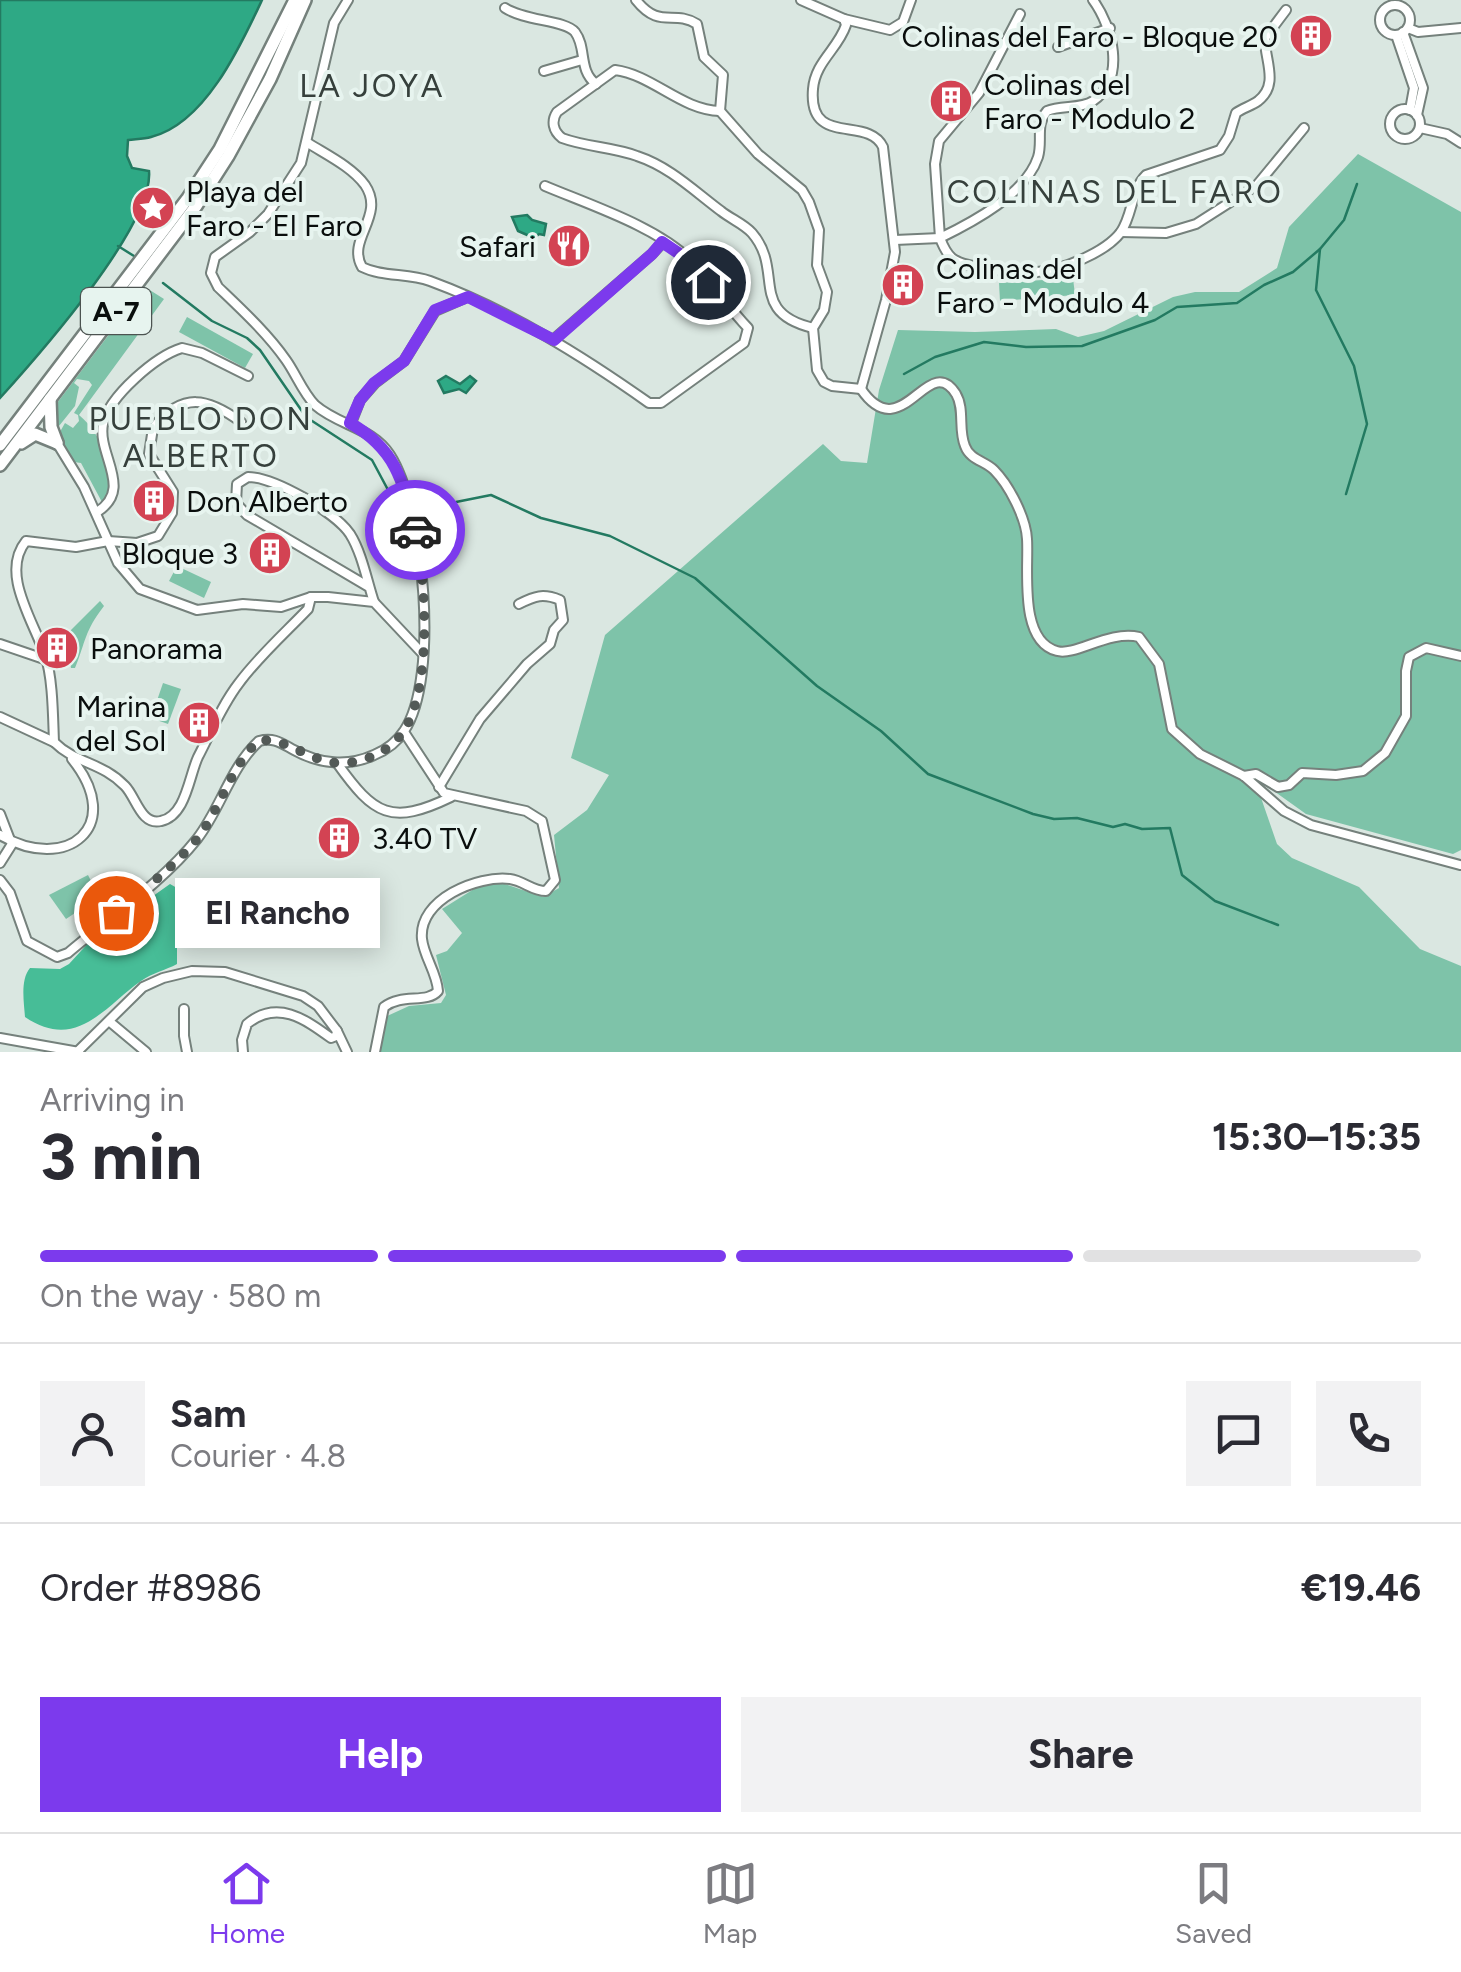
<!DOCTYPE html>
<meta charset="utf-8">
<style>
:root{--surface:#fff;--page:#f2f2f3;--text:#2b2b33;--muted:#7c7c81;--line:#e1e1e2;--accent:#7c3aed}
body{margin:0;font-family:Figtree,sans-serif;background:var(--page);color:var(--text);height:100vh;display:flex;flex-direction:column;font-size:38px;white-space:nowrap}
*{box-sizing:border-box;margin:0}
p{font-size:32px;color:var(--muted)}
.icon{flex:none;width:55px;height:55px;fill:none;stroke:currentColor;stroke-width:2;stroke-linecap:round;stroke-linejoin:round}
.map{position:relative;height:1052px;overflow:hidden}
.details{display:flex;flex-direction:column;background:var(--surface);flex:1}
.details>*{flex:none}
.pin{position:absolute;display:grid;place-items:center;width:85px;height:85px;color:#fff;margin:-42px;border:5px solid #fff;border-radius:50%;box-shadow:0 2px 10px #0007}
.courier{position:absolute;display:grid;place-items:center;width:100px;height:100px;margin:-50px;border:8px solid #7c3aed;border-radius:50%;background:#fff;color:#222;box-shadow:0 2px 12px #0007}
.bubble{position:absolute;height:70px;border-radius:0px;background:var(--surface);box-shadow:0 5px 25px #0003;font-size:32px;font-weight:700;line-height:70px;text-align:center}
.summary em{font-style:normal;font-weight:700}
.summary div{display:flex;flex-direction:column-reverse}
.summary{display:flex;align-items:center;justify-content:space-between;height:170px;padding:0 40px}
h1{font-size:65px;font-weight:700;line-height:75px}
.bar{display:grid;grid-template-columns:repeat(4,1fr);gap:15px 10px;align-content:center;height:120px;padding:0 40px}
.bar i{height:12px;border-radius:8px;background:var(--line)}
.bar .active{background:var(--accent)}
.bar p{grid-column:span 4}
.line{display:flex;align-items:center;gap:25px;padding:0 40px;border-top:2px solid var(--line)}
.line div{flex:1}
.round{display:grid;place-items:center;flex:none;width:105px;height:105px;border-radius:0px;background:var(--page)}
.button{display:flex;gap:20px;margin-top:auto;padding:20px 40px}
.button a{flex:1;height:115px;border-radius:0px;background:var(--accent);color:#fff;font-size:40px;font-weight:700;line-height:115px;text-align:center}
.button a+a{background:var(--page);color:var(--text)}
.dock{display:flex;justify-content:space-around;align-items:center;height:140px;border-top:2px solid var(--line);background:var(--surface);font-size:28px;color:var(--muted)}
.dock a{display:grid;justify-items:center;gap:5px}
.dock .active{color:var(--accent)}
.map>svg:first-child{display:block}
</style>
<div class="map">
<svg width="1461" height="1052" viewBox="0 0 1461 1052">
<rect width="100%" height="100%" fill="#dae7e1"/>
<g fill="#7ec3a9">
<polygon points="1358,154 1461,212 1461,850 1453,854 1306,814 1264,784 1259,792 1277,844 1292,858 1359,887 1420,949 1461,966 1461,1052 378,1052 385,1017 409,1006 441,1003 446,995 436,955 447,951 462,933 442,909 482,884 499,882 543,897 559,888 554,835 587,810 609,775 571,758 605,635 823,444 841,461 867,463 879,390 898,330 975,332 1056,329 1078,337 1104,331 1173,297 1195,292 1239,292 1277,268 1289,227"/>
<polygon points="1073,278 1075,295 1000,301 999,283"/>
<path d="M 145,287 L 164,299 L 79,415 C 103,435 118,474 103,504 L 81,463 L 74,462 L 57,437 L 65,423 L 73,428 L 79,421 L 78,415 L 74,413 L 92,385 L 89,381 L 77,379 L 74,383 L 79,387 L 75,406 L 55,431 L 54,407 Z"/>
<polygon points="187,317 253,354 245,368 179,332"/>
<polygon points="177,566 211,582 204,598 169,581"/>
<path d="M 100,601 L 104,606 C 84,632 86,641 75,668 L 71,668 L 66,635 Z"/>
<polygon points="163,683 181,689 168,724 151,718"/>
<polygon points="88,875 99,897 66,919 49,895"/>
</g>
<path fill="#47bd97" d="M 170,884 L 177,888 L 177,964 C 166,970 152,973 141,981 C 105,1006 77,1052 25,1017 C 24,1002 20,980 30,968 L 60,969 L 69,964 L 91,940 Z"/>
<g fill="#2ea985" stroke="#237a61" stroke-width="2.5">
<path d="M 0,0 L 262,0 C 241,45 205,124 151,137 C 144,139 136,139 128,140 L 127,156 L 132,168 L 149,171 C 154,225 38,356 0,398 Z"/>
<polygon points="527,215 532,220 546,224 544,235 539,234 534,238 518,231 512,217"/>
<polygon points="446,376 460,384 470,376 476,381 466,393 459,389 444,393 438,381"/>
</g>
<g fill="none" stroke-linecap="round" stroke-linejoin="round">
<g stroke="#237a61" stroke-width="2.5">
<polyline points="118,246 134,256"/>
<polyline points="1320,249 1316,290 1354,366 1367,424 1346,494"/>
<polyline points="163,283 212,321 247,338 260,350 306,417 372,460 395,503 402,503"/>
<polyline points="904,374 935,357 984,342 1026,347 1082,346 1155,320 1177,307 1237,303 1264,285 1293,272 1320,249 1344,220 1357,184"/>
<polyline points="414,503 456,502 491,495 541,518 610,536 695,578 817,686 881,731 928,774 1033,814 1054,819 1077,818 1113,827 1125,824 1142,829 1170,828 1182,875 1215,901 1278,925"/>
</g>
<g stroke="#75817c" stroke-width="12">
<g id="minor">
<path d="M 636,0 C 660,30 673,9 697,24 L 704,57 L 723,75 L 720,111"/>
<path d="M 801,0 L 844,19 L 846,25 C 838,49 815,62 813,89 C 808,148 868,115 883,147 L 895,252 L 886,300 L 861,389"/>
<circle cx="1395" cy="20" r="15"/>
<path d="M 505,8 C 525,21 565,20 575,32 C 587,48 578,70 596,84"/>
<path d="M 1020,14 L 979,93 L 939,141 L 935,164 L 940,238 C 973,222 1026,194 1038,157 C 1043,141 1035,125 1047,111 C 1061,105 1081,109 1093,101 C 1127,78 1112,26 1093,0"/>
<polyline points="844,19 890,30 903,22 911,0"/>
<polyline points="1408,28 1418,32 1461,28"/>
<polyline points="1403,32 1423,88 1417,115"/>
<polyline points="1396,35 1414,88 1410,110"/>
<polyline points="1058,47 1110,28"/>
<polyline points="544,71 582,60"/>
<circle cx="1405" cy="124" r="15"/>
<path d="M 720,111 C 681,110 653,75 615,70 L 557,112 C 551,121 553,131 562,138 C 586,147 613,147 637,156 C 670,167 693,190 721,211 C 731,219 744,224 752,233 C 785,271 747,312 813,328"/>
<polyline points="720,111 758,154 802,190 809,202 819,230 817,265 827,292 824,310 813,328 817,370 824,382 832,386 861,389"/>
<polyline points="1420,128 1447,134 1461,143"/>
<path d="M 308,143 C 327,155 352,167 365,185 C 386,216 346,239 362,267 C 382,277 408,273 430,281 C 509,310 581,355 649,403 L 661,403 L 744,343 L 748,328 C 728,307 712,282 692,262 C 658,227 590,205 545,186"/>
<polyline points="1121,232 1166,233 1196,224 1257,185 1304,128"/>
<path d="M 895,240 L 940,238 C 943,246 946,253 952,258 C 964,268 1020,274 1037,272 C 1062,270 1105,253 1121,232 C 1133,214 1131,190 1146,175 L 1220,150 L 1229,136 L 1236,113 C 1243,108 1251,106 1258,101 C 1280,84 1264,59 1265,38 L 1286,10"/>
<polyline points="553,340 652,254 663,242"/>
<path d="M 861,389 C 902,449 928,350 956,394 C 965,409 958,430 965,446 C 970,460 985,461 994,470 C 1009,485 1026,518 1027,539 C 1029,568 1018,641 1057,651 C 1076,656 1109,630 1139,637 L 1159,664 L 1172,729 L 1200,754 L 1244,776 L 1284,811 L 1311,825 L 1460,865"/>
<path d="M 241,422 C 208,398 183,391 153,428 L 149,454 L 173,492 L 172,513 L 158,536 L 137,543 L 108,541 L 76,547 L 26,541 C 0,573 33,620 45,655 C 53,677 53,719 54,742 C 76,764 102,762 125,786 C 136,797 141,826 161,821 C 186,816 189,776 198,757 C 211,732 222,705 239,683 C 259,656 285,633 308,609 L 311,597"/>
<polyline points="351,423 360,400 375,383 404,361 435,311 467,297"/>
<polyline points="57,443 84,487 118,563 140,589 197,610 243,604 281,607 311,597 328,597 374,602 422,653"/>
<path d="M 97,512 C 134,489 97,455 103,424 C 109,396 156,356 182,348 L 202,353 L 248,376"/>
<path d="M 369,587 L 247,515 L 236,503 L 237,484 L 248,477 C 274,477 335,512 350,534 C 362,553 367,581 374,602"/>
<polyline points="0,644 47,660"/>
<polyline points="0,717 54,742"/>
<path d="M 337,763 C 374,815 391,826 451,797"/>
<polyline points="1244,776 1256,774 1278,787 1289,785 1302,773 1336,775 1363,771 1385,753 1406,716 1406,671 1409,657 1426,648 1461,656"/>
<path d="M 439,787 L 480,719 L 527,664 L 550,644 L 554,630 L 563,620 L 560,600 C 543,593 535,596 519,604"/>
<polyline points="0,814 10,840"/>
<path d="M 0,835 C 67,874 126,826 72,759"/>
<polyline points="0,863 12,844"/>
<path d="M 0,880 L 10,893 L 27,941 L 57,957 L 68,953 C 110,917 162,883 197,839 C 221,808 230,768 259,741 C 274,737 281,743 294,750 C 319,764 348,767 374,755 C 386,750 397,742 404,731 C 440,678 424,508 390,455 C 372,427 339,426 315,405 C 303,393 296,374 286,360 C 267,333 242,310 218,287 L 211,273 L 215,257 L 250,232 L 268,214 L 301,163 L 334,23 L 348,0"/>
<polyline points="184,1009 184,1036 187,1052"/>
<polyline points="110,1022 146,1052"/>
<polyline points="337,1031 347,1052"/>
<polyline points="0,1038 79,1052"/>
<path d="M 78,1051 L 143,987 L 163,978 L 192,971 L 225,972 L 303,996 L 318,1006 L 337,1031 L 336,1036 L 331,1038 C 305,1019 277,999 247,1024 L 242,1040 L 243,1052"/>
<path d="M 375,1052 L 384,1007 C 402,993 427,1004 438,991 C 437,973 424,957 422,939 C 418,899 478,875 510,879 C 524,881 532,891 546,891 L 555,880 L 542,821 L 526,811 L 444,793 L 404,732"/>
</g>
</g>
<g stroke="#75817c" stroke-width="16">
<g id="highway">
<polyline points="50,399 51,427 57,443"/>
<polyline points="21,443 35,434 57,443"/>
<polyline points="0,445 188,198 220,149 295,0"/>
<polyline points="0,465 196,206 228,156 270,79 305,0"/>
</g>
</g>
<use href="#minor" stroke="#fff" stroke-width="8"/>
<use href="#highway" stroke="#fff" stroke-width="11"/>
</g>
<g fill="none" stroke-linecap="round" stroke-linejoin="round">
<path stroke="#535a57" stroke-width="10" stroke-dasharray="0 18" d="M 116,913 C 143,890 174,867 197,839 C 221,808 230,768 258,741 C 283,735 311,763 339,763 C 363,764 392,751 405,729 C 432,684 426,580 415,530"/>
<path stroke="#7c3aed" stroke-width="12" d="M 415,530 C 403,481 396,449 350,423 L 360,400 L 374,383 L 404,361 L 435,310 L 468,297 L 554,340 L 652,254 L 662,242 L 693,263 L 708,282"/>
</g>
<defs>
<g id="building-disc" transform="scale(2.25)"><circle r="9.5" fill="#d34353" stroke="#e7f4ef"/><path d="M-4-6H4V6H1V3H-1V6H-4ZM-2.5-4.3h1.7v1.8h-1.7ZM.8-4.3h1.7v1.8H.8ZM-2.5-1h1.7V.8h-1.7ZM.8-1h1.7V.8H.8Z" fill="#fff"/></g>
<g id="sight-disc" transform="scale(2.25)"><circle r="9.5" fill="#d34353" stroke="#e7f4ef"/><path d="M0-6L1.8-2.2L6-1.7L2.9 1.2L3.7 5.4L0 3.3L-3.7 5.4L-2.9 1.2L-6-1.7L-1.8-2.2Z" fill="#fff"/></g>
<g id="restaurant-disc" transform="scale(2.25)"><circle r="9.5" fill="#d34353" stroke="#e7f4ef"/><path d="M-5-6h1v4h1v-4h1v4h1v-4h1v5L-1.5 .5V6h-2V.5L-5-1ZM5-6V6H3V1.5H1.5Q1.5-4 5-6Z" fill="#fff"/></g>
</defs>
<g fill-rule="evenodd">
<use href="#building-disc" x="1311" y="36"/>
<use href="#building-disc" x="951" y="101"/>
<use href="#sight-disc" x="153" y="208"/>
<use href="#restaurant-disc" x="569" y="246"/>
<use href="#building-disc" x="903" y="285"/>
<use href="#building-disc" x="154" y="501"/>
<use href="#building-disc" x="270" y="553"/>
<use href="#building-disc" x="57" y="648"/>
<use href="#building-disc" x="199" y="723"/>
<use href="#building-disc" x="339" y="838"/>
</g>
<g text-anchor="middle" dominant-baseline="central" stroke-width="8" stroke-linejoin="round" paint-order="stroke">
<rect fill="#e7f4ef" stroke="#4c5351" stroke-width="2.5" x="81" y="288" width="70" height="46" rx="8"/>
<g font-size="28" font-weight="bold" fill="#0a0e0d">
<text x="116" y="311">A-7</text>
</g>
<g font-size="30" fill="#0a0e0d" stroke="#e7f4ef" text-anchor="start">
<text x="1278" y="36" text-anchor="end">Colinas del Faro - Bloque 20</text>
<text x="984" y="84">Colinas del<tspan x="984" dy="34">Faro - Modulo 2</tspan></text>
<text x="186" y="191">Playa del<tspan x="186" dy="34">Faro - El Faro</tspan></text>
<text x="536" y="246" text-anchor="end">Safari</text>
<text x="936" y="268">Colinas del<tspan x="936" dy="34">Faro - Modulo 4</tspan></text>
<text x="186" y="501">Don Alberto</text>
<text x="238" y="553" text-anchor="end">Bloque 3</text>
<text x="90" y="648">Panorama</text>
<text x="166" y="706" text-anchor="end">Marina<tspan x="166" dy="34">del Sol</tspan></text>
<text x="372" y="838">3.40 TV</text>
</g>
<g font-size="32" letter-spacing="2.5" fill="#36403c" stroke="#e7f4ef">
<text x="372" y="86">LA JOYA</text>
<text x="1115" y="192">COLINAS DEL FARO</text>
<text x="201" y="419">PUEBLO DON<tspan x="201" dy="37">ALBERTO</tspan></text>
</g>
</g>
</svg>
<div class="pin" style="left:116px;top:913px;background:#ea580c"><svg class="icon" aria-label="bag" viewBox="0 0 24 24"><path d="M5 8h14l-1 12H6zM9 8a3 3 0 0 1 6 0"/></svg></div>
<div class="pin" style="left:708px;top:282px;background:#1f2937"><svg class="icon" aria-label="home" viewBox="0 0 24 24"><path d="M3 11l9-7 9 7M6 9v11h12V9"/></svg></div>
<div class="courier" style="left:415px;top:530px"><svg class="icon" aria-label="car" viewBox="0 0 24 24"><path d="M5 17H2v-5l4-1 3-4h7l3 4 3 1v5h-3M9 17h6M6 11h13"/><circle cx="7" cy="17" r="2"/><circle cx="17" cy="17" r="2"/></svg></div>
<div class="bubble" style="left:175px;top:878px;width:205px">El Rancho</div>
</div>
<section class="details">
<div class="summary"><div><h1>3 min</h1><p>Arriving in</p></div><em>15:30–15:35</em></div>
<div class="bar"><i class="active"></i><i class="active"></i><i class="active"></i><i></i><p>On the way · 580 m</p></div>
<div class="line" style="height:180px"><a class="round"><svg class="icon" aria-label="person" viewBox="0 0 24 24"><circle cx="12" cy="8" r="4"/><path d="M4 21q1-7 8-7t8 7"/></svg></a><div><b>Sam</b><p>Courier · 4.8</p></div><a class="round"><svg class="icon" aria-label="chat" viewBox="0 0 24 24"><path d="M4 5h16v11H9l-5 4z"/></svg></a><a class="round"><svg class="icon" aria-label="phone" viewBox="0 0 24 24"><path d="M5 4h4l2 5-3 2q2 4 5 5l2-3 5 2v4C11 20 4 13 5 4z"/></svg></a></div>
<div class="line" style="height:130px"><div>Order #8986</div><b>€19.46</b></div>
<div class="button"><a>Help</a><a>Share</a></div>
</section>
<nav class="dock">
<a class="active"><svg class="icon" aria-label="home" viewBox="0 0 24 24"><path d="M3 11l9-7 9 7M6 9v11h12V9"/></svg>Home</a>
<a><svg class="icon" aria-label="map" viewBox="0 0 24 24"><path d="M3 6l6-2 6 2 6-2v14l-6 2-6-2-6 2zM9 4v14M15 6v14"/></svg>Map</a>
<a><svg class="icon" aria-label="saved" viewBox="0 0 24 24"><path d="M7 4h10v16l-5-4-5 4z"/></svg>Saved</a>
</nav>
